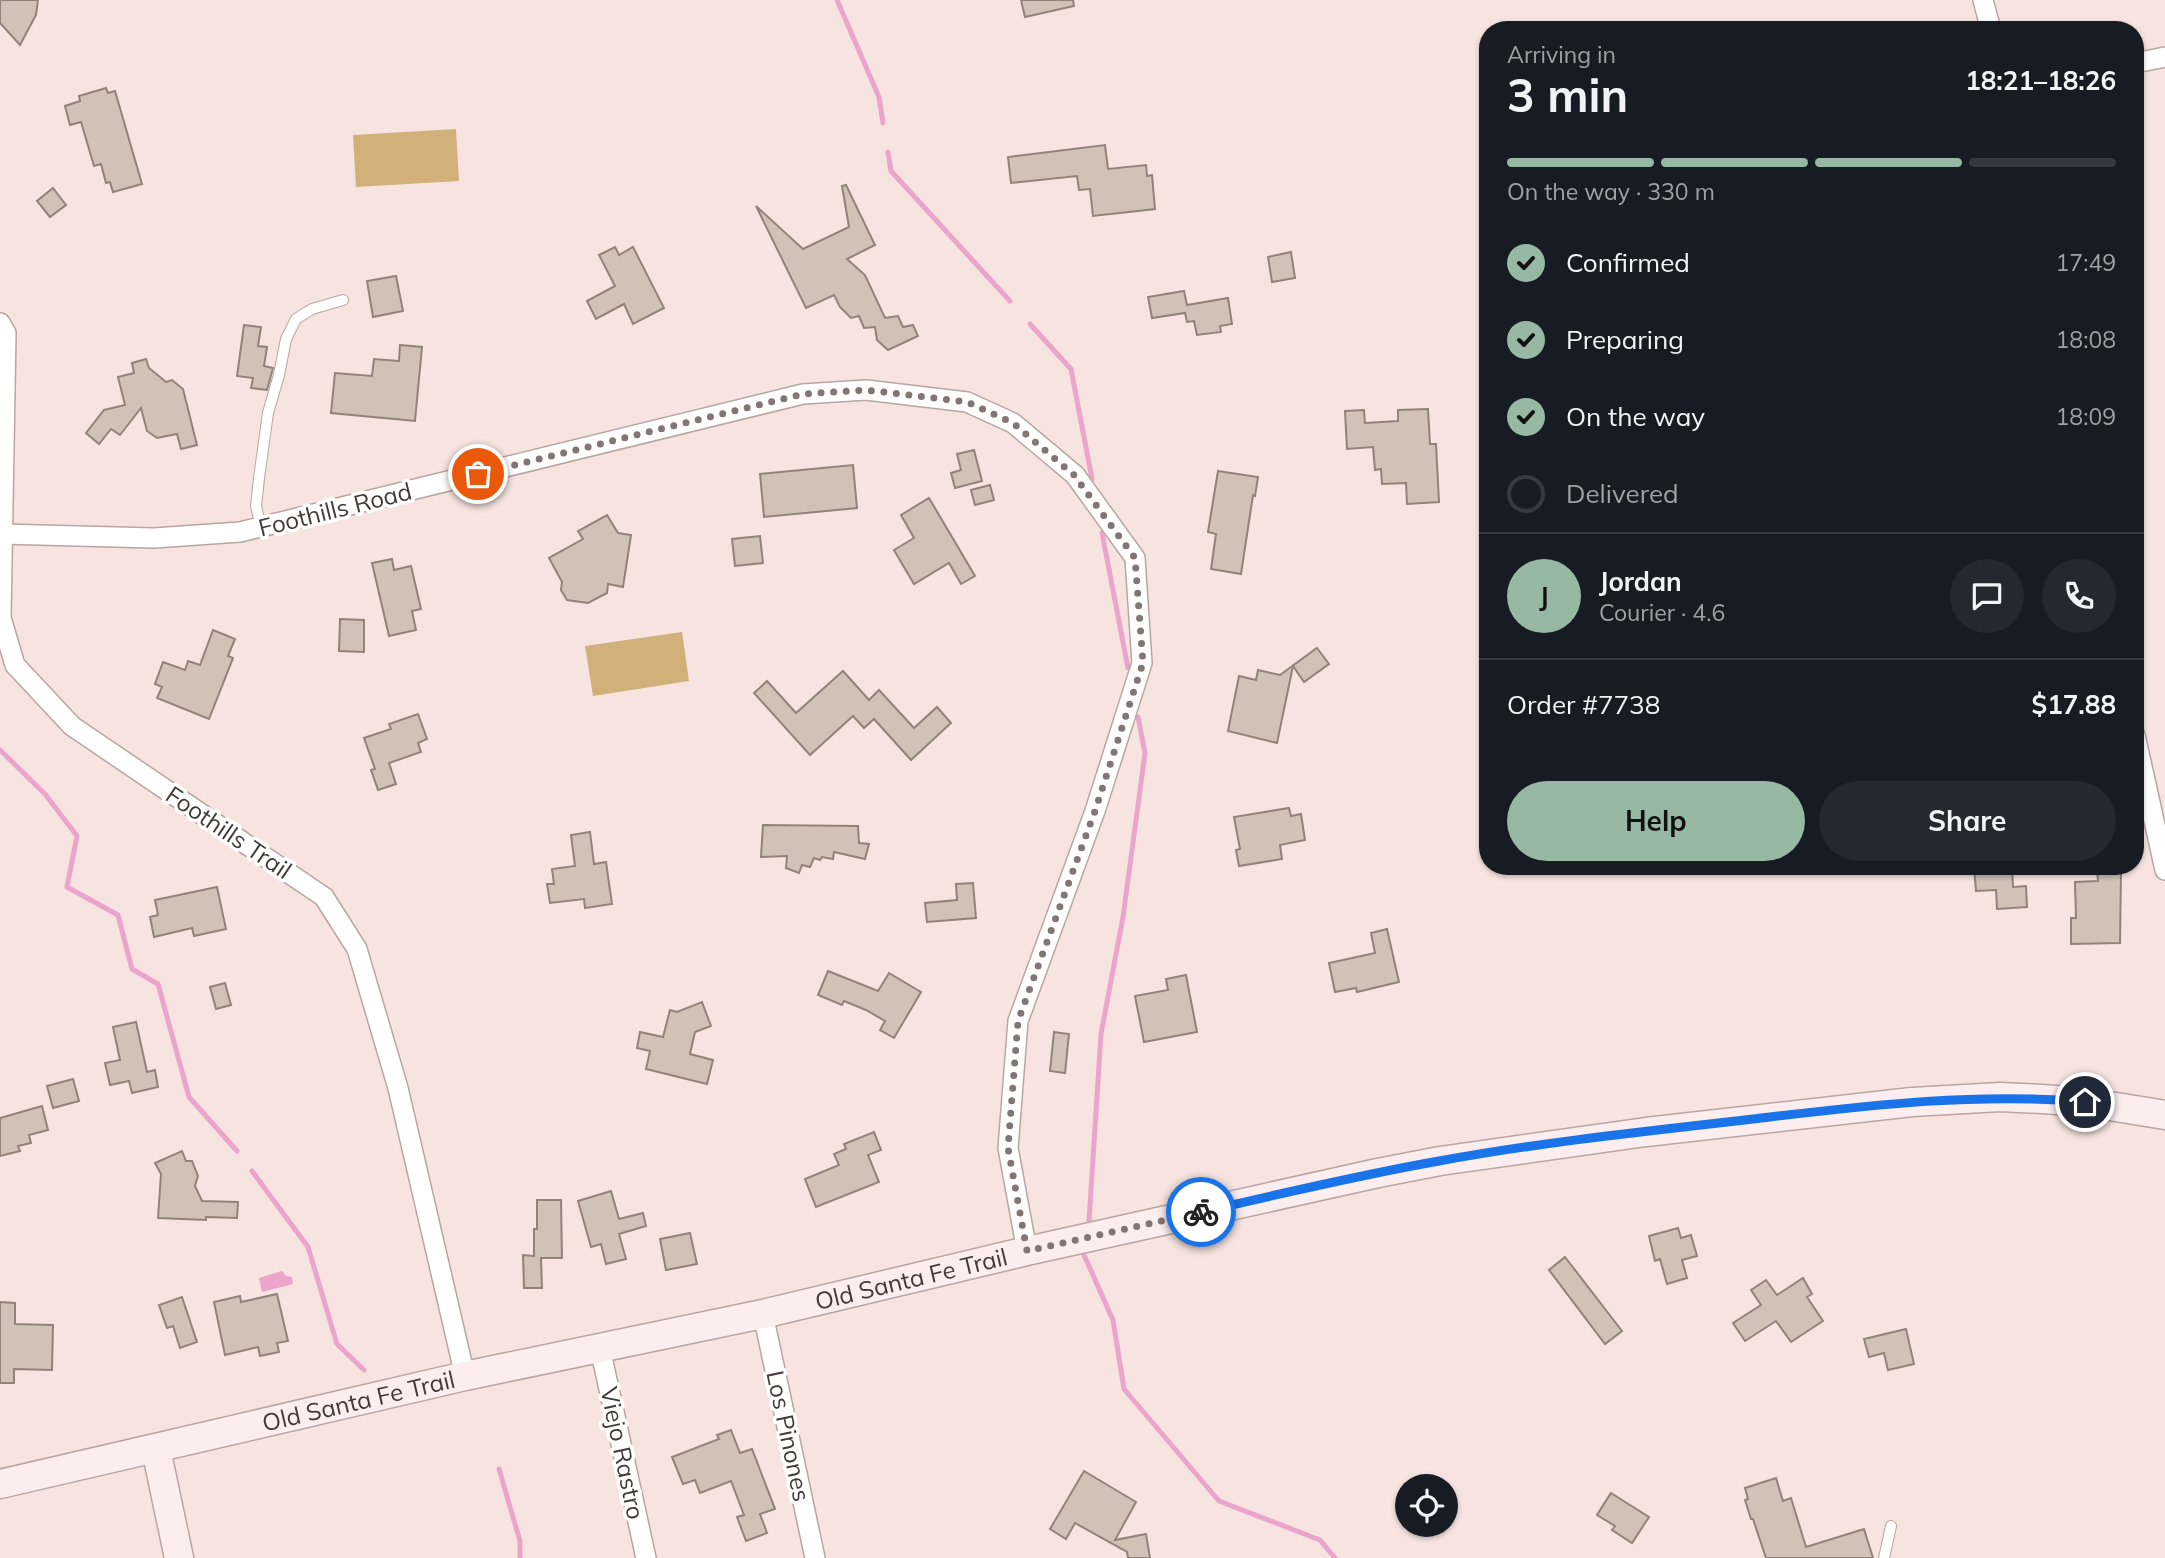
<!DOCTYPE html>
<meta charset="utf-8">
<style>
:root{--surface:#171b24;--page:#242831;--text:#f1f3f6;--muted:#9ea1a6;--line:#363941;--accent:#97b9a4}
body{margin:0;font-family:Mulish,sans-serif;background:var(--page);color:var(--text);height:100vh;display:flex;flex-direction:column;font-size:26px;white-space:nowrap}
*{box-sizing:border-box;margin:0}
p{font-size:23px;color:var(--muted)}
.icon{flex:none;width:38px;height:38px;fill:none;stroke:currentColor;stroke-width:2;stroke-linecap:round;stroke-linejoin:round}
.map{position:relative;flex:1;overflow:hidden}
.drawer{position:absolute;left:1479px;top:21px;width:665px;height:854px;display:flex;flex-direction:column;background:var(--surface);border-radius:28px;box-shadow:0 2px 5px #0004}
.drawer>*{flex:none}
.tools{position:absolute;left:1395px;top:1474px;display:grid;gap:14px}
.tools a{display:grid;place-items:center;width:63px;height:63px;border-radius:50%;background:var(--surface);box-shadow:0 2px 5px #0004;font-size:35px}
.pin{position:absolute;display:grid;place-items:center;width:60px;height:60px;color:#fff;margin:-30px;border:4px solid #fff;border-radius:50%;box-shadow:0 2px 7px #0007}
.courier{position:absolute;display:grid;place-items:center;width:70px;height:70px;margin:-35px;border:5px solid #1a73e8;border-radius:50%;background:#fff;color:#222;box-shadow:0 2px 9px #0007}
.summary em{font-style:normal;font-weight:700}
.summary div{display:flex;flex-direction:column-reverse}
.summary{display:flex;align-items:center;justify-content:space-between;height:119px;padding:0 28px}
h1{font-size:46px;font-weight:700;line-height:52px}
.bar{display:grid;grid-template-columns:repeat(4,1fr);gap:10px 7px;align-content:center;height:84px;padding:0 28px}
.bar i{height:9px;border-radius:5px;background:var(--line)}
.bar .current{background:var(--accent)}
.bar p{grid-column:span 4}
.line{display:flex;align-items:center;gap:18px;padding:0 28px;border-top:2px solid var(--line)}
.line div{flex:1}
.round{display:grid;place-items:center;flex:none;width:74px;height:74px;border-radius:37px;background:var(--page)}
ol{padding:0 28px;list-style:none}
li{display:flex;align-items:center;gap:21px;height:77px}
li p{margin-inline-start:auto}
li .icon{padding:7px;border-radius:50%;background:var(--accent);color:#111;stroke-width:4}
li:last-child{color:var(--muted)}
li i{width:38px;height:38px;border:4px solid var(--line);border-radius:50%}
.primary-button{display:flex;gap:14px;margin-top:auto;padding:14px 28px}
.primary-button a{flex:1;height:80px;border-radius:42px;background:var(--accent);color:#111;font-size:28px;font-weight:700;line-height:80px;text-align:center}
.primary-button a+a{background:var(--page);color:var(--text)}
.map>svg:first-child{display:block}
</style>
<div class="map">
<svg width="2165" height="1558" viewBox="0 0 2165 1558">
<rect width="100%" height="100%" fill="#f7e4e0"/>
<g fill="#d2b07a">
<polygon points="456,129 459,181 356,187 353,135"/>
<polygon points="682,632 689,681 593,696 585,646"/>
</g>
<polygon fill="#eba4cb" points="282,1271 286,1276 292,1277 293,1284 262,1292 259,1278"/>
<g fill="none" stroke-linecap="round" stroke-linejoin="round">
<g stroke="#eba4cb" stroke-width="5">
<polyline points="837,0 879,97 883,123"/>
<polyline points="888,152 891,171 1010,301"/>
<polyline points="1030,324 1071,369 1092,479"/>
<polyline points="1102,533 1128,668"/>
<polyline points="0,750 45,794 77,836 67,887 118,915 132,969 158,984 189,1097 237,1151"/>
<polyline points="252,1171 308,1247 337,1344 364,1370"/>
<polyline points="1089,1221 1101,1034 1123,917 1145,753 1138,717"/>
<polyline points="1084,1255 1113,1320 1124,1389 1219,1501 1320,1540 1335,1558"/>
<polyline points="499,1469 520,1541 520,1558"/>
</g>
</g>
<g fill="#d1c2b8" stroke="#91837a" stroke-width="2">
<polygon points="0,0 38,0 36,15 20,45 0,23"/>
<polygon points="1021,0 1073,0 1074,6 1025,17"/>
<polygon points="106,88 108,93 115,91 142,184 113,192 110,182 106,183 101,164 94,166 81,122 70,125 65,106 80,101 79,96"/>
<polygon points="1105,145 1108,169 1146,165 1147,176 1152,175 1155,209 1093,216 1090,189 1079,190 1077,176 1011,183 1008,157"/>
<polygon points="846,185 875,245 847,259 865,275 885,318 898,316 903,327 913,325 918,336 888,350 877,340 875,327 864,328 859,316 851,318 840,307 834,295 806,308 756,206 803,249 849,227 842,186"/>
<polygon points="53,188 66,205 50,217 37,201"/>
<polygon points="615,247 619,255 633,247 664,308 633,324 624,304 596,319 587,301 615,286 599,255"/>
<polygon points="1291,252 1295,278 1272,282 1268,257"/>
<polygon points="396,276 403,311 373,317 367,281"/>
<polygon points="1184,291 1187,305 1228,298 1232,324 1220,326 1221,332 1197,335 1194,321 1187,322 1185,313 1152,318 1148,297"/>
<polygon points="244,325 261,327 258,346 267,347 264,366 273,368 267,390 251,388 253,378 237,376"/>
<polygon points="400,345 422,347 415,421 331,413 335,373 372,376 374,359 399,361"/>
<polygon points="146,359 149,368 166,382 172,380 183,389 197,445 181,449 177,434 157,438 147,431 141,408 120,435 111,429 99,444 86,433 104,410 125,405 118,377 134,373 132,363"/>
<polygon points="1428,409 1430,444 1436,444 1439,502 1407,504 1406,483 1382,484 1381,469 1375,470 1373,447 1347,449 1345,411 1364,410 1365,423 1398,421 1398,410"/>
<polygon points="974,450 982,481 955,488 951,473 961,470 957,454"/>
<polygon points="853,465 857,508 764,517 760,474"/>
<polygon points="1218,471 1258,477 1255,496 1253,495 1241,574 1211,569 1216,534 1208,532"/>
<polygon points="990,485 994,500 975,505 971,490"/>
<polygon points="929,498 975,576 961,584 949,563 914,584 894,550 914,538 901,515"/>
<polygon points="607,515 618,533 631,535 623,587 608,584 607,593 588,603 567,600 561,590 562,582 549,558 583,539 578,531"/>
<polygon points="760,536 763,563 735,566 732,539"/>
<polygon points="392,559 394,570 411,566 421,609 412,611 416,630 389,636 372,563"/>
<polygon points="340,619 364,620 364,652 339,651"/>
<polygon points="213,630 235,639 228,656 233,658 209,719 157,698 162,687 155,684 163,662 185,670 188,661 200,665"/>
<polygon points="1317,648 1329,664 1304,682 1293,666 1277,743 1228,731 1239,676 1256,680 1258,670 1280,675"/>
<polygon points="843,671 869,700 879,690 914,728 937,707 951,723 911,760 874,719 864,728 853,716 810,755 754,693 767,681 796,713"/>
<polygon points="418,714 427,739 418,743 421,752 389,763 396,784 378,790 371,770 375,769 364,738 391,729 389,724"/>
<polygon points="1289,808 1291,816 1301,814 1305,840 1280,845 1282,859 1239,866 1236,850 1240,849 1234,817"/>
<polygon points="763,825 858,826 859,843 869,844 865,859 834,852 833,859 822,857 820,860 814,858 810,867 802,865 799,873 786,868 787,856 761,857"/>
<polygon points="590,832 594,864 606,862 612,904 585,908 584,899 550,903 547,884 554,884 552,869 575,866 571,835"/>
<polygon points="2012,866 2013,887 2026,886 2027,907 1997,909 1996,890 1976,891 1974,867"/>
<polygon points="2097,870 2121,870 2120,943 2071,944 2071,918 2076,918 2075,882 2098,881"/>
<polygon points="973,883 976,918 927,922 925,903 957,900 956,884"/>
<polygon points="217,887 226,929 194,936 192,928 154,937 150,917 158,915 155,900"/>
<polygon points="1387,929 1399,982 1357,992 1356,988 1335,992 1329,963 1375,953 1371,933"/>
<polygon points="828,971 878,991 889,973 921,992 894,1038 880,1030 885,1021 866,1010 844,1001 842,1005 818,995"/>
<polygon points="1186,975 1197,1032 1144,1042 1135,996 1168,990 1166,979"/>
<polygon points="225,983 231,1005 216,1009 210,987"/>
<polygon points="702,1002 711,1026 695,1032 690,1054 713,1060 707,1084 646,1069 650,1051 637,1048 640,1032 663,1037 670,1010 677,1012"/>
<polygon points="136,1022 147,1072 155,1070 158,1087 132,1093 129,1081 110,1085 105,1063 120,1060 113,1027"/>
<polygon points="1054,1032 1069,1034 1065,1073 1050,1071"/>
<polygon points="73,1079 79,1101 53,1108 47,1086"/>
<polygon points="42,1106 48,1130 29,1135 31,1143 18,1146 20,1151 0,1156 0,1118"/>
<polygon points="874,1132 881,1150 868,1155 879,1182 816,1207 805,1179 839,1165 834,1154 846,1149 844,1144"/>
<polygon points="182,1151 186,1161 192,1161 198,1176 195,1186 202,1201 238,1202 237,1218 206,1217 206,1220 158,1218 161,1174 155,1163"/>
<polygon points="611,1191 619,1219 643,1213 646,1226 619,1234 626,1259 606,1264 601,1244 591,1247 578,1201"/>
<polygon points="537,1200 561,1200 562,1258 541,1258 542,1288 524,1288 523,1255 534,1256 534,1229 537,1229"/>
<polygon points="1678,1228 1681,1238 1691,1235 1697,1256 1682,1260 1687,1278 1667,1284 1660,1259 1655,1261 1649,1236"/>
<polygon points="690,1233 697,1264 666,1270 660,1239"/>
<polygon points="1565,1257 1622,1331 1605,1344 1549,1270"/>
<polygon points="1803,1278 1812,1294 1807,1297 1823,1321 1791,1342 1776,1321 1745,1341 1733,1323 1761,1305 1751,1290 1766,1280 1777,1295"/>
<polygon points="277,1294 288,1341 277,1343 279,1352 260,1356 258,1347 225,1355 214,1302 240,1296 241,1302"/>
<polygon points="182,1297 197,1342 180,1348 173,1326 167,1328 159,1305"/>
<polygon points="0,1302 15,1303 15,1324 53,1325 52,1370 14,1369 14,1383 0,1383"/>
<polygon points="1906,1329 1914,1364 1888,1370 1884,1353 1869,1357 1864,1339"/>
<polygon points="731,1430 740,1453 752,1449 775,1509 760,1514 767,1533 746,1541 737,1517 744,1515 731,1481 700,1493 695,1480 683,1484 672,1457 719,1439 717,1435"/>
<polygon points="1084,1471 1136,1502 1115,1540 1146,1534 1150,1558 1128,1558 1127,1552 1075,1523 1066,1539 1050,1529"/>
<polygon points="1776,1478 1783,1501 1791,1498 1806,1547 1864,1529 1873,1558 1766,1558 1753,1519 1751,1519 1745,1500 1748,1499 1745,1488"/>
<polygon points="1611,1493 1649,1517 1632,1543 1612,1530 1615,1526 1597,1515"/>
</g>
<g fill="none" stroke-linecap="round" stroke-linejoin="round">
<g stroke="#b8a6a2" stroke-width="12">
<g id="lane">
<polyline points="261,527 256,506 259,478 268,413 279,375 286,339 296,319 312,309 343,300"/>
<polyline points="1884,1558 1891,1526"/>
</g>
</g>
<g stroke="#b8a6a2" stroke-width="22">
<g id="street">
<polyline points="1983,0 1991,30"/>
<polyline points="2135,63 2165,57"/>
<polyline points="0,323 6,333 1,618 15,665 72,726 324,897 357,949 398,1088 465,1376"/>
<polyline points="2,534 154,538 240,532 803,394 866,390 967,402 1013,423 1075,475 1135,558 1142,663 1095,811 1018,1021 1008,1148 1027,1251"/>
<polyline points="2135,735 2165,870"/>
<polyline points="763,1314 815,1558"/>
<polyline points="600,1348 646,1558"/>
</g>
</g>
<g stroke="#b8a6a2" stroke-width="31">
<g id="secondary">
<polyline points="156,1449 179,1558"/>
<path id="s1" d="M 0,1484 L 465,1376 L 763,1314 L 1027,1251 L 1378,1173 L 1440,1161 L 1646,1132 L 1912,1102 L 2000,1097 L 2042,1099 L 2085,1102 L 2165,1115"/>
</g>
</g>
<use href="#lane" stroke="#fff" stroke-width="10"/>
<use href="#street" stroke="#fff" stroke-width="19"/>
<use href="#secondary" stroke="#fcedef" stroke-width="28"/>
</g>
<g fill="none" stroke-linecap="round" stroke-linejoin="round">
<polyline stroke="#817673" stroke-width="7" stroke-dasharray="0 12.6" points="478,474 803,394 866,390 967,402 1013,423 1074,475 1135,558 1143,663 1095,811 1018,1021 1008,1148 1027,1251 1201,1212"/>
<path stroke="#1a73e8" stroke-width="9" d="M 1201,1212 C 1280,1194 1359,1175 1439,1161 C 1543,1142 1648,1131 1753,1119 C 1864,1106 1974,1092 2085,1102"/>
</g>
<g text-anchor="middle" dominant-baseline="central" stroke-width="7" stroke-linejoin="round" paint-order="stroke">
<g font-size="24" fill="#413a38" stroke="#fff">
<text transform="translate(335 509) rotate(-14)">Foothills Road</text>
<text transform="translate(229 832) rotate(34)">Foothills Trail</text>
<text stroke="none"><textPath href="#s1" startOffset="934">Old Santa Fe Trail</textPath></text>
<text stroke="none"><textPath href="#s1" startOffset="368">Old Santa Fe Trail</textPath></text>
<text transform="translate(789 1436) rotate(78)">Los Pinones</text>
<text transform="translate(623 1453) rotate(78)">Viejo Rastro</text>
</g>
</g>
</svg>
<div class="tools">
<a><svg class="icon" aria-label="locate" viewBox="0 0 24 24"><circle cx="12" cy="12" r="6"/><path d="M12 2v4M12 18v4M2 12h4M18 12h4"/></svg></a>
</div>
<div class="pin" style="left:478px;top:474px;background:#ea580c"><svg class="icon" aria-label="bag" viewBox="0 0 24 24"><path d="M5 8h14l-1 12H6zM9 8a3 3 0 0 1 6 0"/></svg></div>
<div class="pin" style="left:2085px;top:1102px;background:#1f2937"><svg class="icon" aria-label="home" viewBox="0 0 24 24"><path d="M3 11l9-7 9 7M6 9v11h12V9"/></svg></div>
<div class="courier" style="left:1201px;top:1212px"><svg class="icon" aria-label="bike" viewBox="0 0 24 24"><circle cx="6" cy="16" r="4"/><circle cx="18" cy="16" r="4"/><path d="M6 16l4-8h5l3 8M10 8l3 8H6M13 5h3"/></svg></div>
<section class="drawer">
<div class="summary"><div><h1>3 min</h1><p>Arriving in</p></div><em>18:21–18:26</em></div>
<div class="bar"><i class="current"></i><i class="current"></i><i class="current"></i><i></i><p>On the way · 330 m</p></div>
<ol>
<li><svg class="icon" aria-label="check" viewBox="0 0 24 24"><path d="M5 12l5 5 9-10"/></svg>Confirmed<p>17:49</p></li>
<li><svg class="icon" aria-label="check" viewBox="0 0 24 24"><path d="M5 12l5 5 9-10"/></svg>Preparing<p>18:08</p></li>
<li><svg class="icon" aria-label="check" viewBox="0 0 24 24"><path d="M5 12l5 5 9-10"/></svg>On the way<p>18:09</p></li>
<li><i></i>Delivered</li>
</ol>
<div class="line" style="height:126px"><b class="round" style="background:var(--accent);color:#111">J</b><div><b>Jordan</b><p>Courier · 4.6</p></div><a class="round"><svg class="icon" aria-label="chat" viewBox="0 0 24 24"><path d="M4 5h16v11H9l-5 4z"/></svg></a><a class="round"><svg class="icon" aria-label="phone" viewBox="0 0 24 24"><path d="M5 4h4l2 5-3 2q2 4 5 5l2-3 5 2v4C11 20 4 13 5 4z"/></svg></a></div>
<div class="line" style="height:91px"><div>Order #7738</div><b>$17.88</b></div>
<div class="primary-button"><a>Help</a><a>Share</a></div>
</section>
</div>
